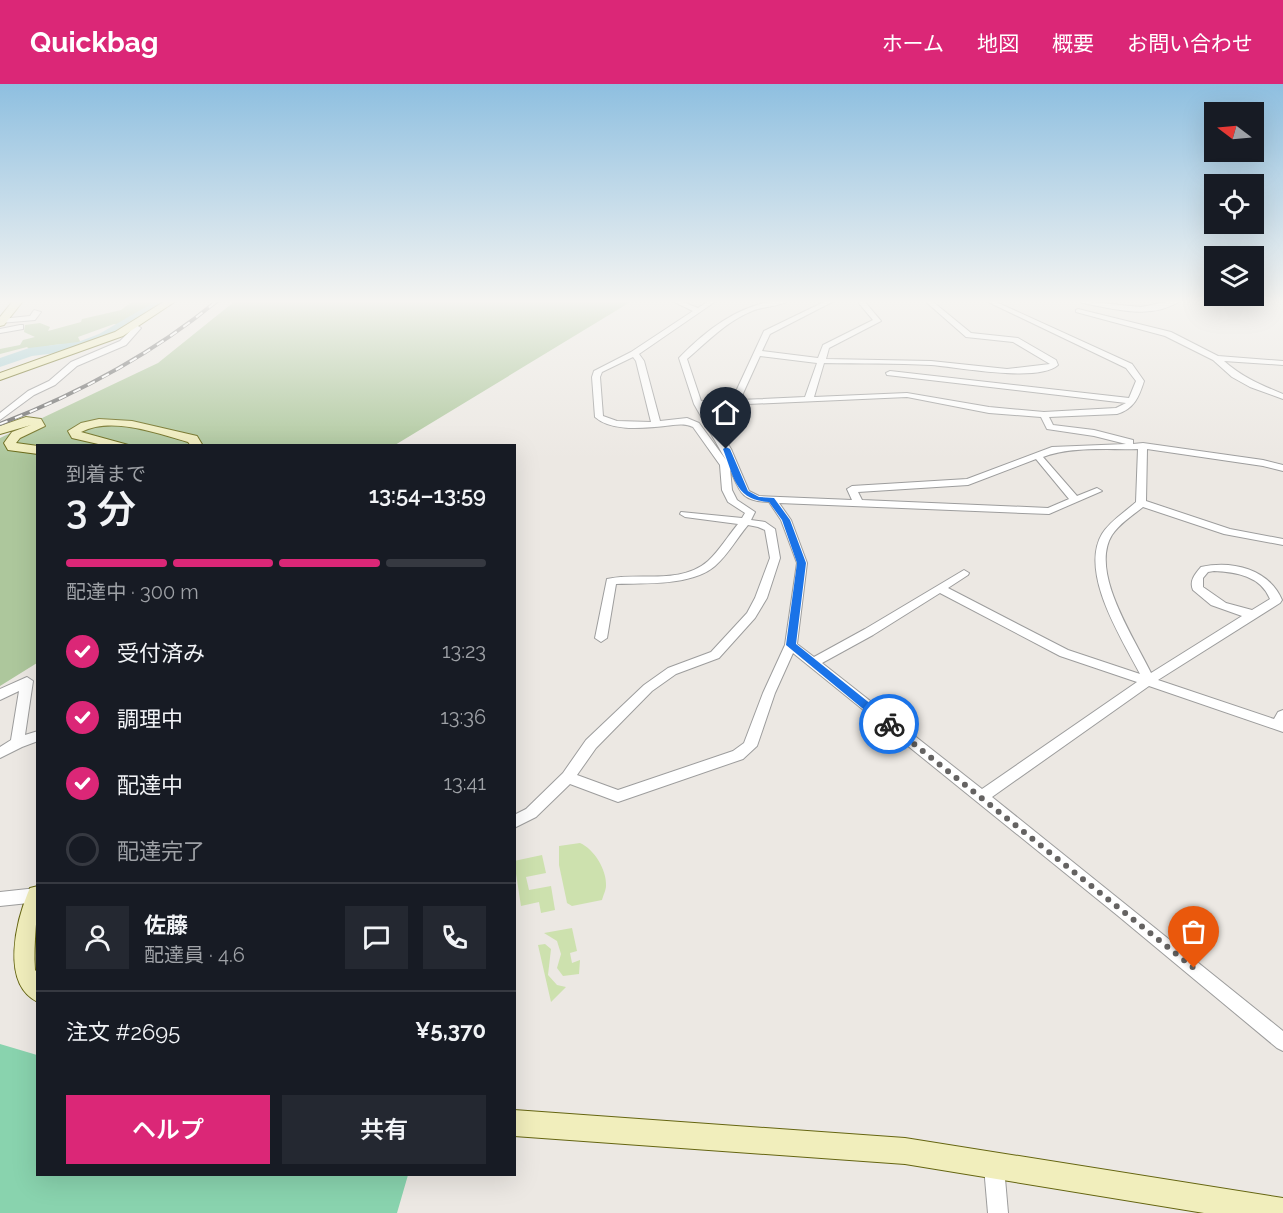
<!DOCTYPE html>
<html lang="ja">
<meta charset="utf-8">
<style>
:root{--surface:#171b24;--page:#242831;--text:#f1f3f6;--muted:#9ea1a6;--line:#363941;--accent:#db2777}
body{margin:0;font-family:Raleway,"Noto Sans JP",sans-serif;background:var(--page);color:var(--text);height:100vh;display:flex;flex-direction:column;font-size:22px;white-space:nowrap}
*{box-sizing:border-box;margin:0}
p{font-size:20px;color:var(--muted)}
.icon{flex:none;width:33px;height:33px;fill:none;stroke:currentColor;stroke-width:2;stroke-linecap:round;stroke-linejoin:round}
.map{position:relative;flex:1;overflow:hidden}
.details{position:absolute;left:36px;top:360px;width:480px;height:732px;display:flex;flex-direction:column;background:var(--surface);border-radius:0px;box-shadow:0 6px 24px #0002}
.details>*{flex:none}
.needle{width:39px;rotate:286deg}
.tools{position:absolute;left:1204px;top:18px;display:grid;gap:12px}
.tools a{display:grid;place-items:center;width:60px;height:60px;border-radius:0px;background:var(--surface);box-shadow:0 6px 24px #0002;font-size:30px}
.pin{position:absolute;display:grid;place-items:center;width:51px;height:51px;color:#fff;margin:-62px -26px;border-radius:50% 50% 50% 0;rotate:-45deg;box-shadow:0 0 6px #0007}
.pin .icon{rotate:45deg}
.courier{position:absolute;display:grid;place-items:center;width:60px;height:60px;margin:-30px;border:4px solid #1a73e8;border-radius:50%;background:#fff;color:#222;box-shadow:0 2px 8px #0007}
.summary em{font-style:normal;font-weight:600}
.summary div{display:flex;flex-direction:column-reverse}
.summary{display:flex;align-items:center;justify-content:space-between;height:102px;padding:0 30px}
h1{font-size:39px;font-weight:600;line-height:45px}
.bar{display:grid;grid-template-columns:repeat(4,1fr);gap:9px 6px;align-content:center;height:72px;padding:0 30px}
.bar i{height:8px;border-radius:4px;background:var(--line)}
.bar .current{background:var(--accent)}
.bar p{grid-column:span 4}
.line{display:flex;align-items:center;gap:15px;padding:0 30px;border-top:2px solid var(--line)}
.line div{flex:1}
.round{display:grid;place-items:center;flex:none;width:63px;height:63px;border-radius:0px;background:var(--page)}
ol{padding:0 30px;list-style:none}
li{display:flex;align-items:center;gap:18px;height:66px}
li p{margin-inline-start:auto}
li .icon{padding:6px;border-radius:50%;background:var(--accent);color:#fff;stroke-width:4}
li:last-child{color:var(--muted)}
li i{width:33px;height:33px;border:3px solid var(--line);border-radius:50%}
.primary-button{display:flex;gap:12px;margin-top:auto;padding:12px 30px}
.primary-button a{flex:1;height:69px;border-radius:0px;background:var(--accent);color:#fff;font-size:24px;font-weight:600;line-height:69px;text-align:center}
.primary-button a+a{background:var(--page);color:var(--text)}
header{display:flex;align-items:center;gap:36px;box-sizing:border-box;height:84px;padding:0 30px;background:var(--accent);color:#fff}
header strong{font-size:28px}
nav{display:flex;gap:33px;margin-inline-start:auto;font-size:21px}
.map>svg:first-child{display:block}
</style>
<header>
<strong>Quickbag</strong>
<nav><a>ホーム</a><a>地図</a><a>概要</a><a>お問い合わせ</a></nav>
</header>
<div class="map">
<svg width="1283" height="1129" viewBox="0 0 1283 1129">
<rect width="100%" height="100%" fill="#ece8e3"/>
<g fill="#cde1ae">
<path d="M 580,759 C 594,765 607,786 606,802 C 606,806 603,812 602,816 L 572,822 L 567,819 L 566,814 L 559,781 L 559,762 Z"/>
<polygon points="542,771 546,789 526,793 529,806 551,802 555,826 541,829 539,818 521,822 514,777"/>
<polygon points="572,844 577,867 570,869 572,879 580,876 579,890 563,892 557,884 561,870 557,857 544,849"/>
<polygon points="545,860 551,865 548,891 557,901 566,903 551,918 538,861"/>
</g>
<g fill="#adc79c">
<polygon points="133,217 163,217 122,242 114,240 78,253 81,259 53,261 30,266 27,263 0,270 0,265 20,261 23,256 35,253 24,248 25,241 40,239 50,243 48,247 81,238 82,235 121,226"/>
<polygon points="235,217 632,217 395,361 38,362 37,579 0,602 0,354 158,279"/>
</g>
<polygon fill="#89d3ae" points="0,960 37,971 38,1090 408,1091 397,1129 0,1129"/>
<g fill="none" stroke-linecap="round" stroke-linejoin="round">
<polygon fill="#a8d0d5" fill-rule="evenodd" points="156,217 171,217 109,256 80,266 32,272 0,283 0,274 29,264 78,258 99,250"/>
<g stroke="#9d9d9d" stroke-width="2">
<g id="street">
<path d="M 672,217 L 680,217 L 698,224 L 709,217 L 716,217 L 639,270 L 644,277 L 660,337 L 687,334 L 699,339 L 726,376 L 694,320 L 679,274 C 708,244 746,215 788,217 C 778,223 764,222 752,227 C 727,237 708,257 687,275 L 701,317 L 732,316 L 764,247 L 826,217 L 834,217 L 770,250 L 762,267 L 818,274 L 823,261 L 873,236 L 857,217 L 864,217 L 881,237 L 829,264 L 826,275 L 931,277 L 1007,285 L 1050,280 L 1013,258 L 966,253 L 925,217 L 932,217 L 971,249 L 1018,254 L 1056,276 L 1058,281 C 1038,299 958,283 931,281 C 896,279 860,280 824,279 L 814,313 L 907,309 L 989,323 L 1044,328 L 1116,324 L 1126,319 L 887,291 L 886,289 L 890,287 L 1129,314 L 1136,297 L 1126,284 L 986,217 L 994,217 L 1132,280 L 1144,297 C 1139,313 1134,325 1117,330 L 1049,333 L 1053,341 L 1094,346 L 1133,356 L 1133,360 L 1143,359 L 1263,376 L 1283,381 L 1283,387 L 1263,382 L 1147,365 L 1146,417 L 1230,445 L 1283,455 L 1283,461 L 1224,450 L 1143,423 C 1133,431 1119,440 1112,451 C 1089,488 1135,555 1151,589 L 1242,532 L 1211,521 L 1193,506 C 1189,497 1195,490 1201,483 C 1232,476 1269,485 1282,516 L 1280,519 L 1158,596 L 1274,635 L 1278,628 L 1283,626 L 1283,648 L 1149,602 L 992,713 L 1283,947 L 1283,967 L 1277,964 L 1117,831 L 793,569 L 775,609 L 757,662 L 743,675 L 618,718 L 570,700 L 536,733 L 514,744 L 514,731 L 526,725 L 563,689 L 586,656 L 644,601 L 668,584 L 711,568 L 747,529 L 755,514 L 770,474 L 765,446 L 758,443 L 748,441 C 737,454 728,471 715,482 C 692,502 645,499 616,500 L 607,554 L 601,558 L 595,554 L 607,495 C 639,488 681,501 708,477 C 719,467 728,452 738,440 L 685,433 L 680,430 L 681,428 L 742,434 L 745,429 L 728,418 L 722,406 L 720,381 L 693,343 C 684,339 675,341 665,342 C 643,344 612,348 595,333 L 592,293 L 594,287 L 631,268 L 693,227 ZM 760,272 L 817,279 L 805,313 L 740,316 ZM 633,273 L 636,277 L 651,338 L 617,337 L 603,332 L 600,293 L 602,288 ZM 907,313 L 989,329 L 1041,333 L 1047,345 L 1094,352 L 1126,360 L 1052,363 L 967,395 L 852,402 L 847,405 L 852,416 L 759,412 L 749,407 L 731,365 L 704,322 ZM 1138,365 L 1136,418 C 1125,428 1110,437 1102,450 C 1079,489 1122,555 1140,590 L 1068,566 L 948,504 L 968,491 L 969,489 L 964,486 L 865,545 L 814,573 L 797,560 L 807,479 L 791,436 L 779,419 L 1049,430 L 1102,407 L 1097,404 L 1077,412 L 1043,373 C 1072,362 1108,366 1138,365 ZM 1036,375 L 1069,415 L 1048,424 L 862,416 L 858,408 L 968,401 ZM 730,385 C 740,408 741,417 769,418 L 781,436 L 797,479 L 785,561 L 763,609 L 744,659 L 733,667 L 618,706 L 577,691 L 596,664 L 652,607 L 676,590 L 719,574 L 755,534 L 767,514 L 780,474 L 775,445 L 765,438 L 751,436 L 755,428 L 737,416 L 732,406 ZM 1214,487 C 1236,488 1261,492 1270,515 L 1252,526 L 1226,519 L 1203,503 L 1203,494 L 1208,488 ZM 940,509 L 1060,572 L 1137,598 L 982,705 L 822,579 L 873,551 Z"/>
<path d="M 1080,217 L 1141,223 L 1171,217 L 1180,217 C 1152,236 1114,225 1083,219 Z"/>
<path d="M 1078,225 L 1171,248 L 1218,272 L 1283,277 L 1283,281 L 1224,277 C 1242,293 1261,301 1283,310 L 1283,315 L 1250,303 L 1232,293 L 1213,276 L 1165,252 L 1076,228 L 1076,226 Z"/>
<polygon points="34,226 41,228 35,236 0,239 1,235 30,232"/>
<polygon points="129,240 135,240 141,244 126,261 77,282 55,301 34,311 0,336 0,329 28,307 49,297 71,278 120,257 132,245 128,242"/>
<polygon points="20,241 23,241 23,245 0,249 0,245"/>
<polygon points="27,593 33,597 25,651 38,647 38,657 22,663 0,674 0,663 11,656 19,607 0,616 0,605"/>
<polygon points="37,804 38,818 0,822 0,808"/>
<polygon points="994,1073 1001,1076 1004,1083 1008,1129 988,1129 984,1083 987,1076"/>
</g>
</g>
<g stroke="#656511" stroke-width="2">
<g id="secondary">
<polygon points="13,217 23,217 4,241 0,242 0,233"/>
<polygon points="165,217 176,217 123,252 0,296 0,289 115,248"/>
<polygon points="26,333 41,335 45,342 20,354 16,359 38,362 38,370 8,366 4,359 12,348 31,341 0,350 0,342"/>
<path d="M 99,335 L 132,337 L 197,352 L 203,362 L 191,362 L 188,358 C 156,349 112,332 81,348 L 132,362 L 107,362 L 72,354 L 68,347 L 81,339 Z"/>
<path d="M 38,802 C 38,831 33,857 35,886 L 38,889 L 38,918 C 0,900 16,836 30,804 Z"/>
<polygon points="514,1026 905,1054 1283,1114 1283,1129 1204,1129 905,1080 514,1052"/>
</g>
</g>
<use href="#street" fill="#fff" fill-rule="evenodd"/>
<use href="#secondary" fill="#f1eebc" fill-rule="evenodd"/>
<g stroke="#6a6a6a" stroke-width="4">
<path id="rail" d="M 0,340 C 80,309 151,271 217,217"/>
</g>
<use href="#rail" stroke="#fff" stroke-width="2" stroke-dasharray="8" stroke-linecap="butt"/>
</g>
<linearGradient id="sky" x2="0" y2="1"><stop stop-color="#8ebfe0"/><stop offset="0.58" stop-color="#f6f5f2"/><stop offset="1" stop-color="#f6f5f2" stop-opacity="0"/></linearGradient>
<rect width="1283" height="375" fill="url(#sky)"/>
<path fill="#1a73e8" d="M 726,363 L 730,365 L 748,407 L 759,413 L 774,414 L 790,436 L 806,479 L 796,560 L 892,637 L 892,643 L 885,643 L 786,561 L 797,479 L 782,436 L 769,418 C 735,416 734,393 723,365 Z"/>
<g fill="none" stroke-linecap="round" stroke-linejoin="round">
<polyline stroke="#656362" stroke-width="6" stroke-dasharray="0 10.8" points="889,640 1194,884"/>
</g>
</svg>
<div class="tools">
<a><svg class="needle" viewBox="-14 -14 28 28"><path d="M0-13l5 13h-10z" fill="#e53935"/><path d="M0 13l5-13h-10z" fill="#9ea1a6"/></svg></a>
<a><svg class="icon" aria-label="locate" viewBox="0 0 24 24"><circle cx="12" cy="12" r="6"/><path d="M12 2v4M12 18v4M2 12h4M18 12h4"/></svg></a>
<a><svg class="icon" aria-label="layers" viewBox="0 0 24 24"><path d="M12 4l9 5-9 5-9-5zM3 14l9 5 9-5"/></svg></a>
</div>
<div class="pin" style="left:1194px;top:884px;background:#ea580c"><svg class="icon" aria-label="bag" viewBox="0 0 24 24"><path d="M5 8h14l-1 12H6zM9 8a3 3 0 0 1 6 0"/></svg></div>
<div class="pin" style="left:726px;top:365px;background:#1f2937"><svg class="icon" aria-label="home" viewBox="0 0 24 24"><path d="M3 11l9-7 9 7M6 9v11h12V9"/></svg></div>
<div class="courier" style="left:889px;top:640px"><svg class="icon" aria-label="bike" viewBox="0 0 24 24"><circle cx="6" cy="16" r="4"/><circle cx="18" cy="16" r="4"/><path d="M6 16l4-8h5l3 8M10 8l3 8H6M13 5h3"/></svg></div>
<section class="details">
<div class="summary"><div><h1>3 分</h1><p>到着まで</p></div><em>13:54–13:59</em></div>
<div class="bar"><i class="current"></i><i class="current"></i><i class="current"></i><i></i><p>配達中 · 300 m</p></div>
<ol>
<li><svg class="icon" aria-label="check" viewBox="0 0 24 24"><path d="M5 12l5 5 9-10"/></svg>受付済み<p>13:23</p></li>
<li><svg class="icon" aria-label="check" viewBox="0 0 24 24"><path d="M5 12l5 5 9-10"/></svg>調理中<p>13:36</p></li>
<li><svg class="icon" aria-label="check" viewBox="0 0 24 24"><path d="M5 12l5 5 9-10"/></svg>配達中<p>13:41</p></li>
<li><i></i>配達完了</li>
</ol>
<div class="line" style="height:108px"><a class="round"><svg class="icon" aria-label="person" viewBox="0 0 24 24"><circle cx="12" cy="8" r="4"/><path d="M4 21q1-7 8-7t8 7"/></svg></a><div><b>佐藤</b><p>配達員 · 4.6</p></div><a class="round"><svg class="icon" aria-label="chat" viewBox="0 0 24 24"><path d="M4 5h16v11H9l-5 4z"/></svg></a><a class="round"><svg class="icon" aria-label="phone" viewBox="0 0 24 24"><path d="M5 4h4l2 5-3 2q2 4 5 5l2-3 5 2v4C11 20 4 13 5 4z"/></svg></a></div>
<div class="line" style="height:78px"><div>注文 #2695</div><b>¥5,370</b></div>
<div class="primary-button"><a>ヘルプ</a><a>共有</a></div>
</section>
</div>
